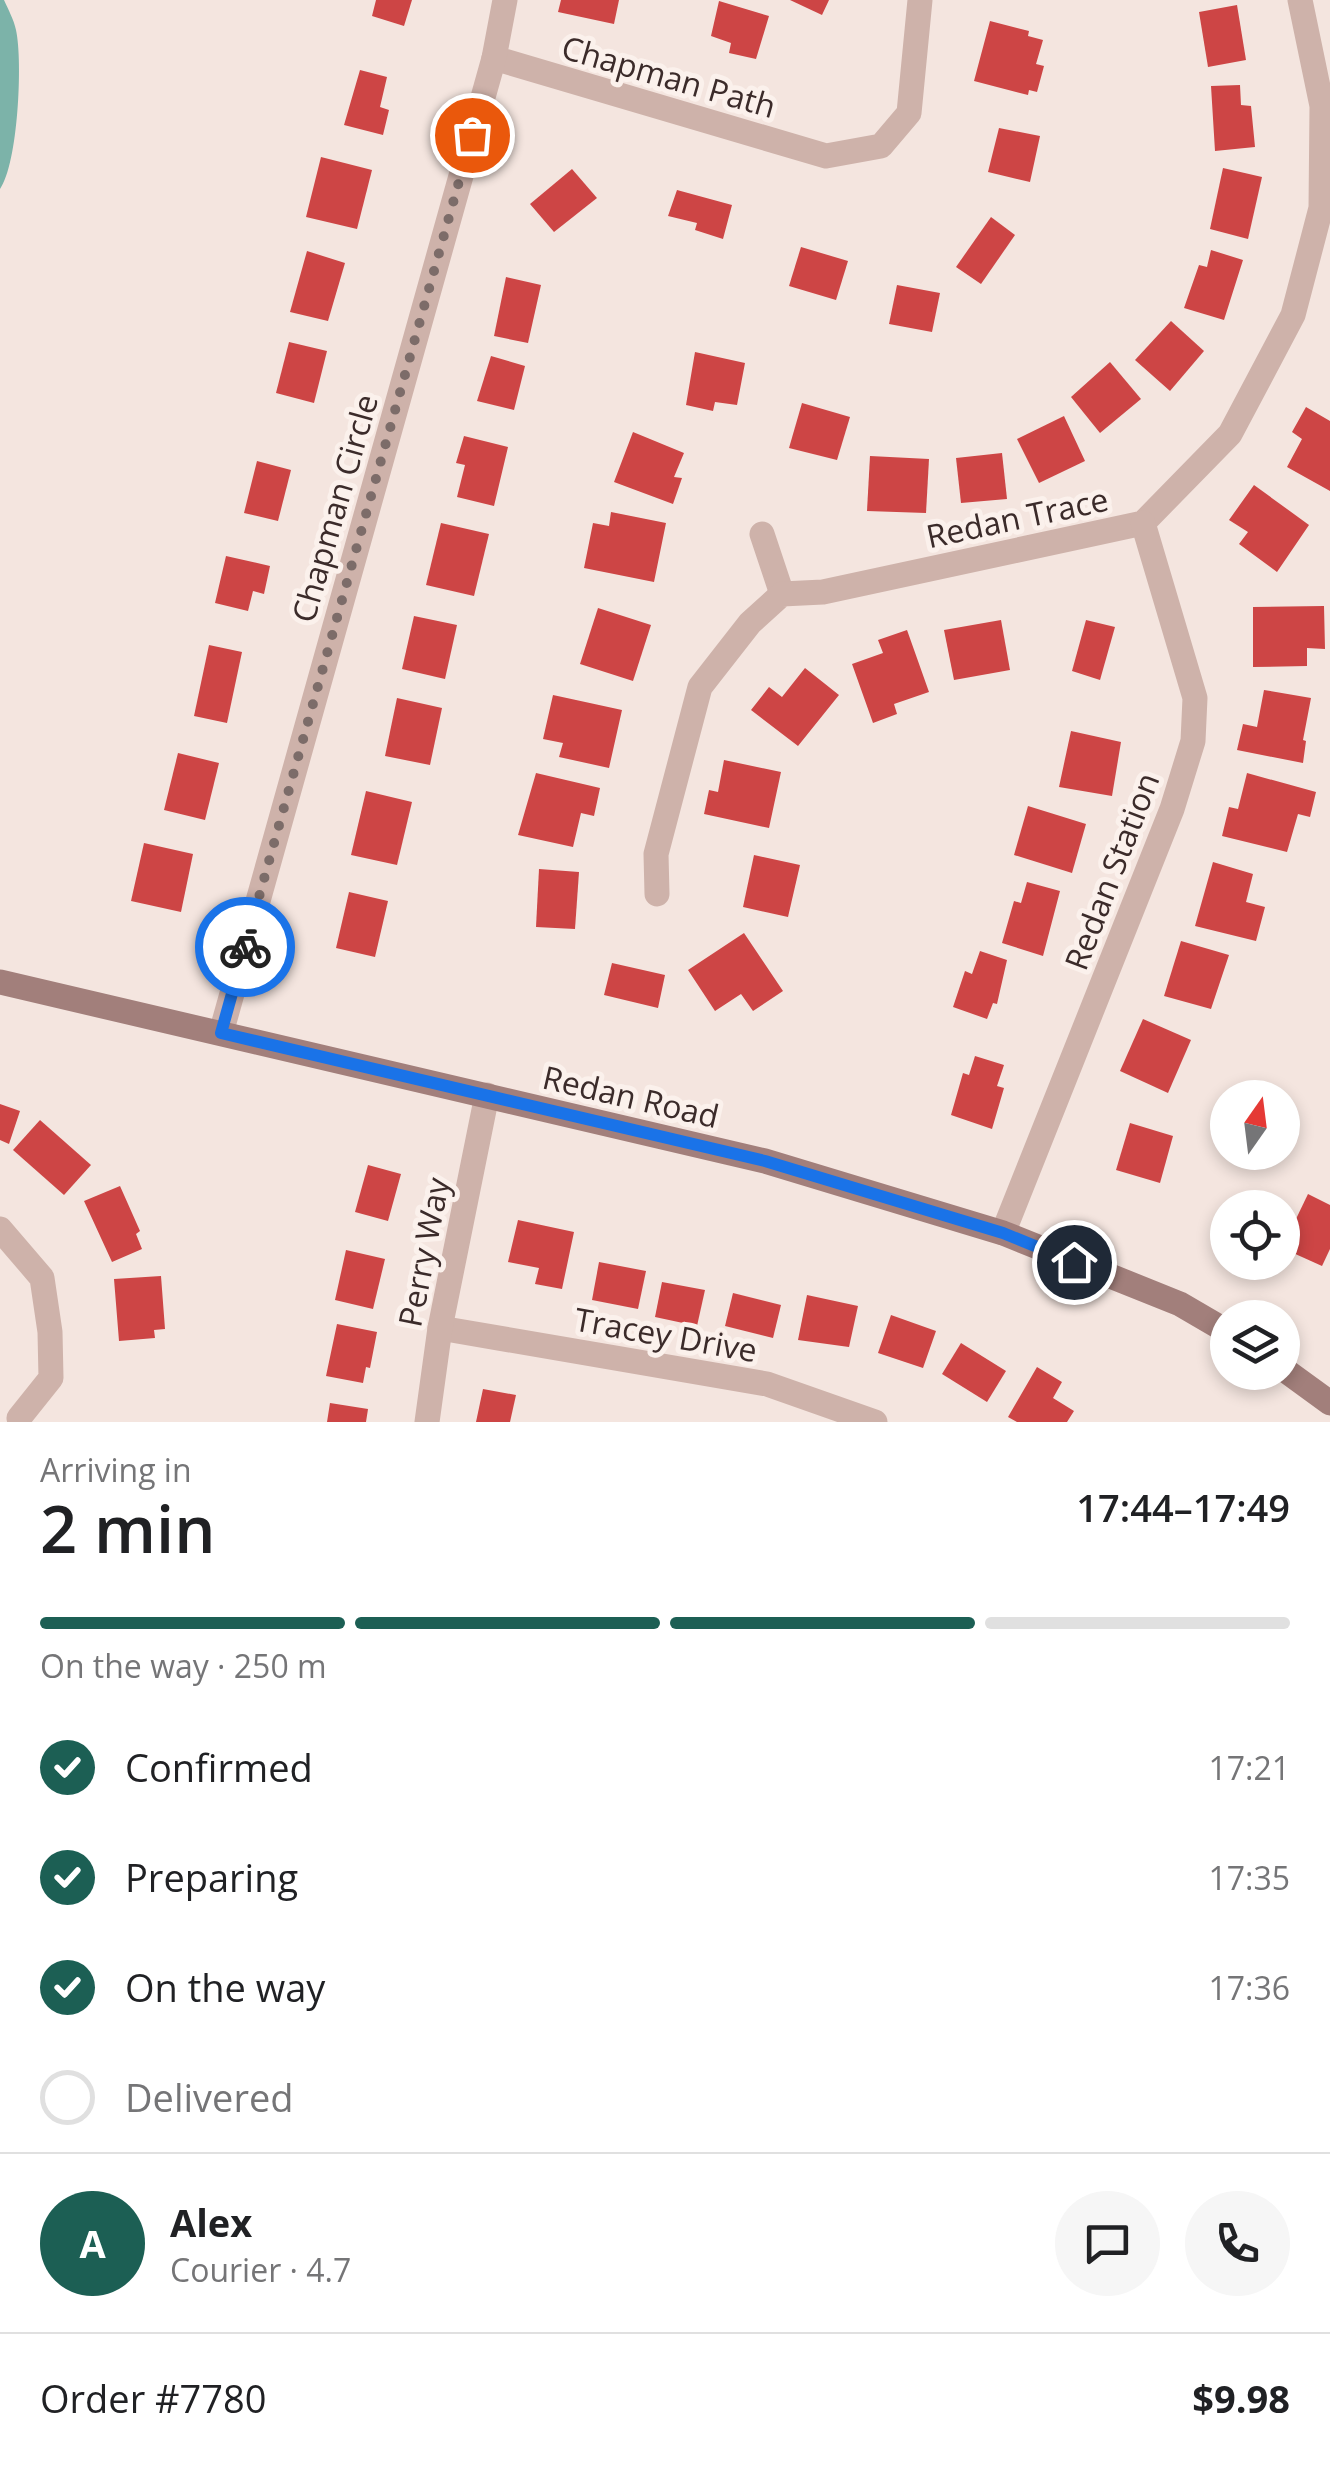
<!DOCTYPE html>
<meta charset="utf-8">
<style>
:root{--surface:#fff;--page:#f6f6f6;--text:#202124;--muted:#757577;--line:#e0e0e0;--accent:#1c5f54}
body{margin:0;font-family:"Open Sans",sans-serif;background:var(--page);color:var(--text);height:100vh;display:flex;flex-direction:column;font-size:38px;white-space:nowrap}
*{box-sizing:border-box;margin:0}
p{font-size:32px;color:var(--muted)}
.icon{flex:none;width:55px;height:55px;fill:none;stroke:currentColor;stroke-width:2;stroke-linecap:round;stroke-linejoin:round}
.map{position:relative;height:1422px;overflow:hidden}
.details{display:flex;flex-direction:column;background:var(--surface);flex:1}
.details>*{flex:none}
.needle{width:65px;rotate:14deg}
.controls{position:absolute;left:1210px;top:1080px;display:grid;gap:20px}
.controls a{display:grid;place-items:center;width:90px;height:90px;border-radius:50%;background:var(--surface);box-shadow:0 5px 15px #0003;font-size:50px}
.pin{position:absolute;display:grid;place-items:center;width:85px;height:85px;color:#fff;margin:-42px;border:5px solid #fff;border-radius:50%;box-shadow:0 2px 10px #0007}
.courier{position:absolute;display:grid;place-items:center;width:100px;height:100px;margin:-50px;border:8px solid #1a73e8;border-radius:50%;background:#fff;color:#222;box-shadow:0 2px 12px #0007}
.summary em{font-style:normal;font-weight:600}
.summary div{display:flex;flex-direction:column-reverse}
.summary{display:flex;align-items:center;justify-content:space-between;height:170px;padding:0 40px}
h1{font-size:65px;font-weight:600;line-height:75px}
.bar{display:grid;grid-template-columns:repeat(4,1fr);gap:15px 10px;align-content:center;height:120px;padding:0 40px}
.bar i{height:12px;border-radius:8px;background:var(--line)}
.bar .on{background:var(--accent)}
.bar p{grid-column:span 4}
.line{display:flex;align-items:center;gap:25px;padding:0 40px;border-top:2px solid var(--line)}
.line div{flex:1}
.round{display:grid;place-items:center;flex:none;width:105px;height:105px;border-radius:52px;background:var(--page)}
ol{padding:0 40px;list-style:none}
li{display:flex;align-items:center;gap:30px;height:110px}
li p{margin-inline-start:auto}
li .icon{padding:10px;border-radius:50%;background:var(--accent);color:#fff;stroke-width:4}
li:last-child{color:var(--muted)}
li i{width:55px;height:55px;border:5px solid var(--line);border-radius:50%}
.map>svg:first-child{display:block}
</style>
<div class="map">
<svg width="1330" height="1422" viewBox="0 0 1330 1422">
<rect width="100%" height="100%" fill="#f4e5df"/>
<path fill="#7cb3a9" d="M 0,0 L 4,0 C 8,9 14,20 16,30 C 23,62 18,164 0,189 Z"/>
<g fill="#cd4545">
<polygon points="376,0 412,0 404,26 372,16"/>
<polygon points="561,0 619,0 614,24 558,12"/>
<polygon points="790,0 829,0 822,15"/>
<polygon points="719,1 769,16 756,59 729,53 731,43 711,36"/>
<polygon points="1237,5 1246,60 1208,67 1199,12"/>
<polygon points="990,21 1029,31 1028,36 1043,40 1036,64 1044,66 1037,92 1029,90 1028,95 974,81"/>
<polygon points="360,70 387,77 380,107 389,110 383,135 344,125"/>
<polygon points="1240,85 1241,105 1251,106 1255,147 1215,151 1211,86"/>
<polygon points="999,128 1040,136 1030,182 988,172"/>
<polygon points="321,157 372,170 357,229 306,217"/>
<polygon points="1223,168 1262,177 1248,239 1210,229"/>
<polygon points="572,169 597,198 554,232 530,204"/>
<polygon points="677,190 732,205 723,239 695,230 697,223 668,216"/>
<polygon points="991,217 1015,235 981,284 956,267"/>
<polygon points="801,247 848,261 836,300 789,286"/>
<polygon points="1211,250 1243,260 1224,320 1184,308 1199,265 1207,267"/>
<polygon points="307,251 345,263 328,321 290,312"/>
<polygon points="506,277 541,285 528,343 494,336"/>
<polygon points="897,285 940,293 932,332 889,324"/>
<polygon points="1171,321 1204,351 1170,391 1135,360"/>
<polygon points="289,342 327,351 314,403 276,393"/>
<polygon points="695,352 745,363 737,405 715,402 713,411 686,405"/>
<polygon points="491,356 525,366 514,410 477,401"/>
<polygon points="1110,362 1141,399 1100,433 1071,397"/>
<polygon points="802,403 850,417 837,460 789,448"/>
<polygon points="1306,407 1330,421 1330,491 1287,467 1302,439 1292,432"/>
<polygon points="1064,416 1085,461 1039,483 1017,439"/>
<polygon points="633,432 684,453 674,477 682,478 673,504 614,482"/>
<polygon points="464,436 508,447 494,506 457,497 465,465 456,463"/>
<polygon points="1002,453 1007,499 961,503 956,458"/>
<polygon points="870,456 929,459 926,513 867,511"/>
<polygon points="257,461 291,470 278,521 244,513"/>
<polygon points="1254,485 1309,525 1277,572 1239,544 1248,532 1229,520"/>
<polygon points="611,512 666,523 654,582 584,568 593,523 609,526"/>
<polygon points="441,523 489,534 474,596 426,585"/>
<polygon points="226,556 270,566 264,594 253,591 248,611 215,603"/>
<polygon points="1324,606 1325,649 1307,648 1307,666 1253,667 1253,607"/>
<polygon points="598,608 651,625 633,681 580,664"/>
<polygon points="414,616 457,625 445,679 402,669"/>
<polygon points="1001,620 1010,670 954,680 944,630"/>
<polygon points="1086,620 1115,627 1100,680 1072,671"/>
<polygon points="907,630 929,692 894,704 897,714 873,723 852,664 883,653 878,640"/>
<polygon points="209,645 242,652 227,723 194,716"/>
<polygon points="805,668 839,695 798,746 751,710 769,687 782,697"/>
<polygon points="1264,690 1311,698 1303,740 1306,741 1303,763 1237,750 1243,724 1257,727"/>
<polygon points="553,695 622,710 609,768 559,757 563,743 543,739"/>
<polygon points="397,698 442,708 430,765 385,756"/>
<polygon points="1071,731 1121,742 1112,796 1059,787"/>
<polygon points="178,753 219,763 205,820 164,810"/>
<polygon points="724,760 781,772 769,828 704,814 709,790 718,792"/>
<polygon points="536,773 600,788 594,816 581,813 573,847 518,835"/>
<polygon points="1247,773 1316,792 1310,817 1298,814 1287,852 1222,836 1229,807 1238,809"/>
<polygon points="366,791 412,802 397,865 351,855"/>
<polygon points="1028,806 1086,824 1072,873 1014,855"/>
<polygon points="144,843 193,854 181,912 131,901"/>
<polygon points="754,855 800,865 788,917 743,907"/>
<polygon points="1213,862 1253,874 1246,902 1265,907 1256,941 1195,926"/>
<polygon points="539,869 579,872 575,929 536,927"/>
<polygon points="1027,882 1060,891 1043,956 1002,943 1014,901 1021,903"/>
<polygon points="349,892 388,901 375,957 336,948"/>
<polygon points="744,933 783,991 753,1011 741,994 715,1011 688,970"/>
<polygon points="1181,941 1229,955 1211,1009 1164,996"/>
<polygon points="980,951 1007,960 997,1004 993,1003 987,1019 953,1007 965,971 972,974"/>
<polygon points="612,963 665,975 658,1008 604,995"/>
<polygon points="1143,1019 1191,1040 1168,1093 1120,1071"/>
<polygon points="975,1056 1004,1065 997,1086 1004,1088 992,1129 951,1115 963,1073 969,1075"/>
<polygon points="0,1104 20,1111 9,1144 0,1140"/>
<polygon points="40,1120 91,1165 64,1195 13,1150"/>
<polygon points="1130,1123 1173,1136 1160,1183 1116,1170"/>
<polygon points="368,1165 401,1174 388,1221 355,1212"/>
<polygon points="120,1186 140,1231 136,1234 142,1249 112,1262 84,1201"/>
<polygon points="1308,1194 1330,1205 1330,1249 1322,1266 1282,1248"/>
<polygon points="518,1220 574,1232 562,1289 535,1284 539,1268 508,1262"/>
<polygon points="346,1250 385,1259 373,1309 335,1300"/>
<polygon points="599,1262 646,1271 638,1309 592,1300"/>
<polygon points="161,1276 165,1329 154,1330 155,1338 119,1341 114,1279"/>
<polygon points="662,1282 705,1290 697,1326 655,1317"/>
<polygon points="733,1293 781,1305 773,1338 725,1326"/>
<polygon points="807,1295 858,1306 849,1347 798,1340"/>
<polygon points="891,1315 936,1331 923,1368 878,1353"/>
<polygon points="337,1324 377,1332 370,1368 366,1367 363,1383 326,1376"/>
<polygon points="961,1343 1006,1371 987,1402 942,1374"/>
<polygon points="1037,1367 1062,1382 1053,1398 1074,1411 1067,1422 1017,1422 1008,1417"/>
<polygon points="483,1389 516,1395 510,1422 476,1422"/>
<polygon points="330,1403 368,1409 366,1422 327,1422"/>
</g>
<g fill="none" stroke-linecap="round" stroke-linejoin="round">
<g stroke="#ceb2aa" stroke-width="25">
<polyline points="494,58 826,156 881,146 909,113 920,0"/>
<polyline points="762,534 782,594"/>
<polyline points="657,894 656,854 700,687 750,623 782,594 823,592 1143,523 1230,434 1293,315 1321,208 1322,106 1300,0"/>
<polyline points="221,1033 494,58 505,0"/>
<polyline points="0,1229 42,1278 50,1332 51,1378 19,1418"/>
<polyline points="1003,1233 1172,809 1193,741 1195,698 1143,523"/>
<polyline points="440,1328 767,1384 875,1422"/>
<polyline points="427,1422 440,1328 487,1095"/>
</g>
<g stroke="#a27f7b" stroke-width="25">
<polyline points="0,982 765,1161 1003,1233 1180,1304 1228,1332"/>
<polyline points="1282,1368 1330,1403"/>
</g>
</g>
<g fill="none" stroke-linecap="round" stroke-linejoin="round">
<polyline stroke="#7c6c69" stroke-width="10" stroke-dasharray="0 18" points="245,947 472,135"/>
<polyline stroke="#1a73e8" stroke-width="12" points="245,947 221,1033 765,1161 1003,1233 1074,1262"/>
</g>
<g text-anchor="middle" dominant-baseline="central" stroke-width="10" stroke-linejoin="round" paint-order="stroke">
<g font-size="32" fill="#3b2b2a" stroke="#fbf1ec">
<text transform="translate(669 76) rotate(16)">Chapman Path</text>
<text transform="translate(334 508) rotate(-74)">Chapman Circle</text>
<text transform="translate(1017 517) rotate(-12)">Redan Trace</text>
<text transform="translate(1111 871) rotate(-69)">Redan Station</text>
<text transform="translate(631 1096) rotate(13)">Redan Road</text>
<text transform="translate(423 1252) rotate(-79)">Perry Way</text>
<text transform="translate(666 1334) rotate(10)">Tracey Drive</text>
</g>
</g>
</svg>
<div class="controls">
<a><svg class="needle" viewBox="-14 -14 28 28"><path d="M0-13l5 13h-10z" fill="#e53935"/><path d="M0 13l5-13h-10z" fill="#757577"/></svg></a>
<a><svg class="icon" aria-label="locate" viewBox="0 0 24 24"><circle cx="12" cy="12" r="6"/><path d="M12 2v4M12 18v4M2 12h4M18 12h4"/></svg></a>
<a><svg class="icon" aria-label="layers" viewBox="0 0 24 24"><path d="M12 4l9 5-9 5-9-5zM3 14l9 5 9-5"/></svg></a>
</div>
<div class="pin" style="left:472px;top:135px;background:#ea580c"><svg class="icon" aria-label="bag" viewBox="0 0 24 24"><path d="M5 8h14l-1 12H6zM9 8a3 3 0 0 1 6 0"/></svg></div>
<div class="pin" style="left:1074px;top:1262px;background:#1f2937"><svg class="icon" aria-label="home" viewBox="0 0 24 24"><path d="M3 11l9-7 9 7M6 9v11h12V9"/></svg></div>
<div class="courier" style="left:245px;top:947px"><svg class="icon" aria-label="bike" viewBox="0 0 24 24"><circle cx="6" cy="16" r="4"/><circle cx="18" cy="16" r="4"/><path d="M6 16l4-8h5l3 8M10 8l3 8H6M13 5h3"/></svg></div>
</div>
<section class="details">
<div class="summary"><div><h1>2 min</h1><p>Arriving in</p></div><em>17:44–17:49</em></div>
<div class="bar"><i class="on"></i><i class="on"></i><i class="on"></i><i></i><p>On the way · 250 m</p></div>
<ol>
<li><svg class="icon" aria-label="check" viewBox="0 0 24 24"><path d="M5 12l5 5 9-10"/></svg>Confirmed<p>17:21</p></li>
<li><svg class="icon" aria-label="check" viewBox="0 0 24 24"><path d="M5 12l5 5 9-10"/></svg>Preparing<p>17:35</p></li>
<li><svg class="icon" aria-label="check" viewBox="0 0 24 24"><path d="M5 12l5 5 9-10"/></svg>On the way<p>17:36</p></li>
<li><i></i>Delivered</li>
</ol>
<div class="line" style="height:180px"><b class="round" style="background:var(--accent);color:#fff">A</b><div><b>Alex</b><p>Courier · 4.7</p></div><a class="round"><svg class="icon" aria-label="chat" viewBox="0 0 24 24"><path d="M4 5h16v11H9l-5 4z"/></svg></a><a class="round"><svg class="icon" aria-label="phone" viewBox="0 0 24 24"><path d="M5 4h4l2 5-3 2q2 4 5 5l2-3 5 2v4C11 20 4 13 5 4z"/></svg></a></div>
<div class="line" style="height:130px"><div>Order #7780</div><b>$9.98</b></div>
</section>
